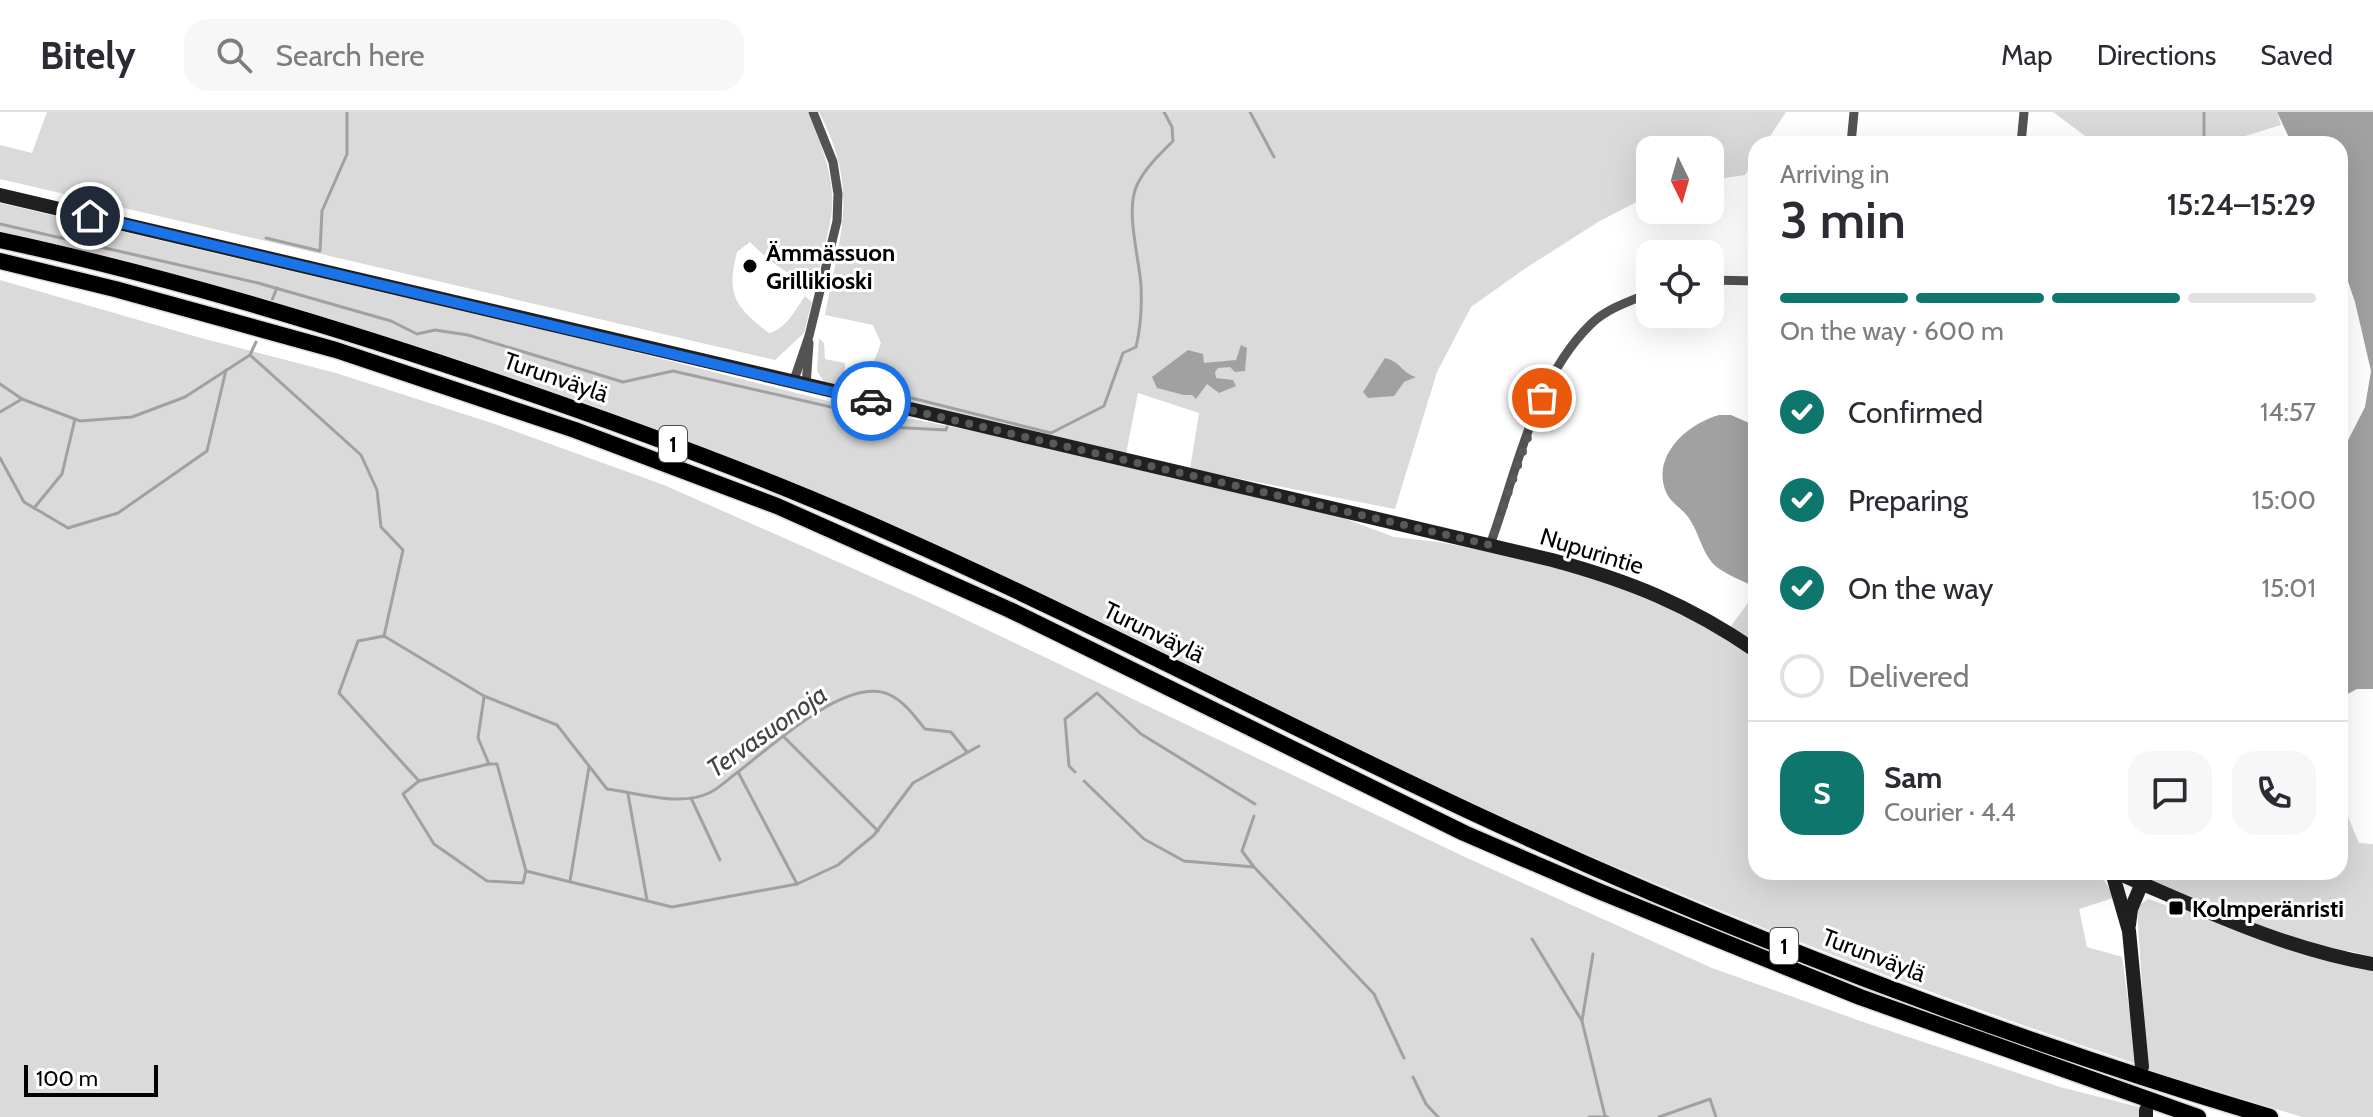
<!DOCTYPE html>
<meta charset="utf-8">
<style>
:root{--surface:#fff;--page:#f7f7f7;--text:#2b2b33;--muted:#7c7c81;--line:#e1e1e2;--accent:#0f766e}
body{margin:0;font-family:Cabin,sans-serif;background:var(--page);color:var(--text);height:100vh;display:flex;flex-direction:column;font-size:30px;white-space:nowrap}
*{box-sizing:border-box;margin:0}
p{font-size:26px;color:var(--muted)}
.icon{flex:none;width:44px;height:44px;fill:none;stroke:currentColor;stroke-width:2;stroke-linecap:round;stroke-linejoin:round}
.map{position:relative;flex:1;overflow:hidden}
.side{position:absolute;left:1748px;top:24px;width:600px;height:744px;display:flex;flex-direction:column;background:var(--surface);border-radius:24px;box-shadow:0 8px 32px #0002}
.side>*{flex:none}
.needle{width:52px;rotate:175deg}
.fabs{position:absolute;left:1636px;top:24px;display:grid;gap:16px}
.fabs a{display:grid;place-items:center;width:88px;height:88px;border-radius:16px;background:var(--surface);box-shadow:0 8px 32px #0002;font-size:40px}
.scale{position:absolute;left:24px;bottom:20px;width:134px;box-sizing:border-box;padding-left:8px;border:4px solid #000;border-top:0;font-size:22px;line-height:28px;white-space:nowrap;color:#000;-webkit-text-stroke:6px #fff;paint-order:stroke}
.pin{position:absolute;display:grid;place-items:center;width:68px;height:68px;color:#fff;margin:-34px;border:4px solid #fff;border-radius:50%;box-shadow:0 2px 8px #0007}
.courier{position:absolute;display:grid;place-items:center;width:80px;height:80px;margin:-40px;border:6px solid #1a73e8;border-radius:50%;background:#fff;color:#222;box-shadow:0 2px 10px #0007}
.overview em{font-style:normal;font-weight:600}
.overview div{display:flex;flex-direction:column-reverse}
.overview{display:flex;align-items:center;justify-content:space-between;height:136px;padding:0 32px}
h1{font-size:52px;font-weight:600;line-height:60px}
.bar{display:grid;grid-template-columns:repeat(4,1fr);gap:12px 8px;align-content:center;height:96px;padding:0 32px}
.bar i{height:10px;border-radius:6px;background:var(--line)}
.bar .current{background:var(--accent)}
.bar p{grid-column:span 4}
.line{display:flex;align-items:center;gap:20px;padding:0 32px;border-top:2px solid var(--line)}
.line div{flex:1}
.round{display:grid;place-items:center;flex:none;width:84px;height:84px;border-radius:24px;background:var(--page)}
ol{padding:0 32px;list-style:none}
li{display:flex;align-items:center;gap:24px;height:88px}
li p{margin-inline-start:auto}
li .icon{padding:8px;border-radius:50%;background:var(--accent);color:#fff;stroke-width:4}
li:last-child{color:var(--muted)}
li i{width:44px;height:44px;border:4px solid var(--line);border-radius:50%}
header{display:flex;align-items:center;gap:48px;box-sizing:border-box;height:112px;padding:0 40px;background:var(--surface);border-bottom:2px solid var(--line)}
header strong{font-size:38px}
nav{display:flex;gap:44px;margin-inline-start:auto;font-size:28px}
.search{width:560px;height:72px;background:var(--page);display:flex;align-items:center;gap:20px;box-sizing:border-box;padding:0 28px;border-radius:24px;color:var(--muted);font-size:30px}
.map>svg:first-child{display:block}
</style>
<header>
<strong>Bitely</strong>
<div class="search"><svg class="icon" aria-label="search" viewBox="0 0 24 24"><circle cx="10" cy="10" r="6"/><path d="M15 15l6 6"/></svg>Search here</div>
<nav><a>Map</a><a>Directions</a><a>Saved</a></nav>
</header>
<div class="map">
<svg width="2373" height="1005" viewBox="0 0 2373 1005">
<rect width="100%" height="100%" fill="#fff"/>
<g fill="#dadada">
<path d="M 47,0 L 808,0 C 820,30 835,65 832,98 C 829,121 822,144 817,167 C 800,176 762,143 750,130 L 737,140 C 726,183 735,195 769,221 C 785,218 796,197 805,184 L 812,190 L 804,221 L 775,248 L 0,67 L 0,33 L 32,41 Z"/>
<path d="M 819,0 L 1786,0 L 1765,32 L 1756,32 L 1756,46 L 1745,63 L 1710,68 L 1710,38 L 1650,38 L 1650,83 L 1598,110 L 1523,158 L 1471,195 L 1437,260 L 1395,397 L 1190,357 L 1199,301 L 1138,281 L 1126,342 L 824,270 L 817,259 L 819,226 L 824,231 L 825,247 L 845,251 L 845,259 L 853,263 L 870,260 L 881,231 L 873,213 L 825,203 C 840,122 860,79 819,0 Z"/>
<polygon points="2053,0 2277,0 2281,13 2242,25 2231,32 2096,32"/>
<path d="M 0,91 L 611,234 L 840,292 L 887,308 L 913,307 L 1042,333 L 1330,401 L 1394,425 L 1438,430 L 1505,442 L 1608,471 L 1693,505 L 1756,546 L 1756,760 L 2098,761 L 2116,785 L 2079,797 L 2087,835 L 2122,845 L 2137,952 C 1907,876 1681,787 1460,686 C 1260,595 1068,489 866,402 C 587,281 297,188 0,120 Z"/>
<polygon points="0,168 201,226 336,261 495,312 664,373 933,492 1465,745 1712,856 1866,911 2060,975 2139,995 2141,1005 0,1005"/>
<polygon points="1756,480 1756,531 1731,514"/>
<polygon points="2340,686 2359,731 2373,732 2373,845 2349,839 2331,839 2288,826 2132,760 2340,760"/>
<polygon points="2148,787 2180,798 2202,802 2303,842 2373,858 2373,1005 2302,1005 2147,957 2137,795"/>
</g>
<g fill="#a1a1a1">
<polygon points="2277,0 2373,0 2373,577 2357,577 2340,586 2340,344 2365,295 2371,259 2355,190 2340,146 2340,32 2292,32"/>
<polygon points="1241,233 1247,236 1245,259 1235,260 1230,255 1218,256 1215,260 1216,266 1233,268 1236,274 1219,281 1207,272 1196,287 1192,283 1184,283 1157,276 1152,265 1188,238 1203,242 1204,251 1236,248"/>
<path d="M 1385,246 C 1401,250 1402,261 1416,265 L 1404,270 L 1394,284 L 1368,286 L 1363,280 Z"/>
<path d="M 1719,303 L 1731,303 L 1756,314 L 1756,476 C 1744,469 1729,464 1718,456 C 1703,445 1700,423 1690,408 C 1684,397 1671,392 1666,380 C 1651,344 1687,312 1719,303 Z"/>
</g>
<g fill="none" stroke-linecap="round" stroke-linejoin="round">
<g stroke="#a1a1a1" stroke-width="3">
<polyline points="1250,0 1274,45"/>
<polyline points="2204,0 2204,32"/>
<polyline points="0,112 258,171 391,209 417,222 435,218 468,223 623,270 673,259 844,298 889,315 946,318 947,315"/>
<polyline points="266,126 320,139 322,99 347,42 347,0"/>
<polyline points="272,188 277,176"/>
<polyline points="250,243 361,343 377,378 381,415 403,438 384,524"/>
<polyline points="250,243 256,230"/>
<polyline points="0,272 22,287 80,309 132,305 185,285 250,243"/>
<path d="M 851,276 L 852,271 L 1051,321 L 1104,294 L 1123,241 L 1136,235 C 1141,214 1142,194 1141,173 C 1139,145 1125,98 1137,73 C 1145,56 1160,42 1173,29 L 1172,15 L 1164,0"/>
<polyline points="0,300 22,287"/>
<polyline points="0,346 24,390 68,416 118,401 207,339 226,258"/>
<polyline points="34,396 62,362 75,307"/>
<polyline points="384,524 358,529 339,581 419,669 403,682 434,732 487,769 523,771 526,759 672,795 797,772 838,753 874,723 913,671 979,634"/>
<path d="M 384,524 L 484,584 L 557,613 L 607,677 C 638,681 680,695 709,681 C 718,677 726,669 734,663 C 769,637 847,562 890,583 C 905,590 915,605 925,617 L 951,620 L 967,640"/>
<polyline points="484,585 478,626 489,652 497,652 526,759"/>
<polyline points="784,625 878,719"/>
<polyline points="738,660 797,772"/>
<polyline points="1075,660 1069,654 1065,607 1097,581 1141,622 1255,692"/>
<polyline points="419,669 489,652"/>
<polyline points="1084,669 1144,727 1184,749 1254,755 1374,882 1404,946"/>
<polyline points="628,682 647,788"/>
<polyline points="691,686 720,748"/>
<polyline points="1254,755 1242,739 1254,704"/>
<polyline points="570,769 589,655"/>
<polyline points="1532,827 1582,909"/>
<polyline points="1593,842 1582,909 1605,1004"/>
<polyline points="1413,965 1426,992 1438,1005"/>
<polyline points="1589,1005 1608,1005"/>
<polyline points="1659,1005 1710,987 1716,1005"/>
</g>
<g stroke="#dbdbdb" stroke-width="19">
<g id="highway">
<path d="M 0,128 C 172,165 340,216 506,273 C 638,318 768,366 895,423 C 1089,509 1277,609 1469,699 C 1728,820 1997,923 2270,1005"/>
<polyline points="0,149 115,177 336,238 575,318 777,394 1010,498 1464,721 1601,780 1860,885 2198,1005"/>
</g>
</g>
<g stroke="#535353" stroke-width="9">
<polyline points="1851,32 1854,0"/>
<polyline points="2021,32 2024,0"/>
<polyline points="1710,168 1756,169"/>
<polyline points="793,271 809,224 837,109 838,82 833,50 813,0"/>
<polyline points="806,274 809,231"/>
<path d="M 1490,433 C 1516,362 1534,267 1591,212 C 1606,197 1630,189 1650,181"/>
</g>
<g stroke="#202020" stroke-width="14">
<path d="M 0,83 L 1552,448 C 1630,469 1689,493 1756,539"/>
<polyline points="2112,760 2129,819 2142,955"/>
<path d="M 2115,760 C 2200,796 2281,836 2373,852"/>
<polyline points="2129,813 2131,797 2142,771"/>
<polyline points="2146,998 2146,1005"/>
</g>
<use href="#highway" stroke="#000" stroke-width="16"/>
</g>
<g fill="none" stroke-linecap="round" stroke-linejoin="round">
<polyline stroke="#595959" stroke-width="8" stroke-dasharray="0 14.4" points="871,289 1490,433 1542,286"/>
<polyline stroke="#1a73e8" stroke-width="10" points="90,104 871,289"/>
</g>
<g fill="#000" stroke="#fff" stroke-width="3">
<circle cx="750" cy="154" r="8"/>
<rect x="2168" y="788" width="16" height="16" rx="4"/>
</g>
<g text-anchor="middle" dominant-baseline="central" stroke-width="6" stroke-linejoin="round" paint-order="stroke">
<g fill="#fff" stroke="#4c4c4c" stroke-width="2">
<rect x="659" y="314" width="28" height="36" rx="6"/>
<rect x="1770" y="816" width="28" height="36" rx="6"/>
</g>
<g font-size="22" font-weight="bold" fill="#000">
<text x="673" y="332">1</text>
<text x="1784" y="834">1</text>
</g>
<g font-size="24" font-weight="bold" fill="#000" stroke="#fff" text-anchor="start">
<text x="766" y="140">Ämmässuon<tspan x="766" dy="28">Grillikioski</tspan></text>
<text x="2192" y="796">Kolmperänristi</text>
</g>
<g font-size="24" fill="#000" stroke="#fff">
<text transform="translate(556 265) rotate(19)">Turunväylä</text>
<text transform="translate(1592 439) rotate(17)">Nupurintie</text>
<text transform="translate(1154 520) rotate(26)">Turunväylä</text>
<text transform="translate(1874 843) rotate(21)">Turunväylä</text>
</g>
<g font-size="26" font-style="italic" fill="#424242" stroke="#fff">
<text transform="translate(767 619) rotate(-35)">Tervasuonoja</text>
</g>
</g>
</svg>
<div class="fabs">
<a><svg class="needle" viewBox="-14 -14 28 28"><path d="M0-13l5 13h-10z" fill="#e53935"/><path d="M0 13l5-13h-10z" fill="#7c7c81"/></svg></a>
<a><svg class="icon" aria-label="locate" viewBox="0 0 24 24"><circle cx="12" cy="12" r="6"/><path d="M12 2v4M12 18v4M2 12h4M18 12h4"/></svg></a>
</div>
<div class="scale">100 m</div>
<div class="pin" style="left:1542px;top:286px;background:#ea580c"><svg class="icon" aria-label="bag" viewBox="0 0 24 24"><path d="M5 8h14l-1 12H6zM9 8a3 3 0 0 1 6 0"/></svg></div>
<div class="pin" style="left:90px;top:104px;background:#1f2937"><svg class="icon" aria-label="home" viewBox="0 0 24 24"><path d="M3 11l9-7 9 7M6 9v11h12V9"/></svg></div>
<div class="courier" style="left:871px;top:289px"><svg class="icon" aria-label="car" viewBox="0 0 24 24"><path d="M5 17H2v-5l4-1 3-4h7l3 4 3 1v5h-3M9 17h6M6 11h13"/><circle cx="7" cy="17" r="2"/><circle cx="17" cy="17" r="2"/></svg></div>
<section class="side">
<div class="overview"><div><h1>3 min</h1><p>Arriving in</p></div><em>15:24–15:29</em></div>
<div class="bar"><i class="current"></i><i class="current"></i><i class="current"></i><i></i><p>On the way · 600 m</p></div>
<ol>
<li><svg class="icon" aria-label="check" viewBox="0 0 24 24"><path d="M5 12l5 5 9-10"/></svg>Confirmed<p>14:57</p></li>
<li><svg class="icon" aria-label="check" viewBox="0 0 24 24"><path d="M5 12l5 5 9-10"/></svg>Preparing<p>15:00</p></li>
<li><svg class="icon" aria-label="check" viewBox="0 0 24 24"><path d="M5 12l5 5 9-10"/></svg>On the way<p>15:01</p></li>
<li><i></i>Delivered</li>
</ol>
<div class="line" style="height:144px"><b class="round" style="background:var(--accent);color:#fff">S</b><div><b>Sam</b><p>Courier · 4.4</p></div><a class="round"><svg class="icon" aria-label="chat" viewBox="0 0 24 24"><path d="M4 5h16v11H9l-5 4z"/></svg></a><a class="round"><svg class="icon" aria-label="phone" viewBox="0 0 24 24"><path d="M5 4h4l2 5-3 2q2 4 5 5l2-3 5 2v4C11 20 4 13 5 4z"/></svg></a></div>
</section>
</div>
